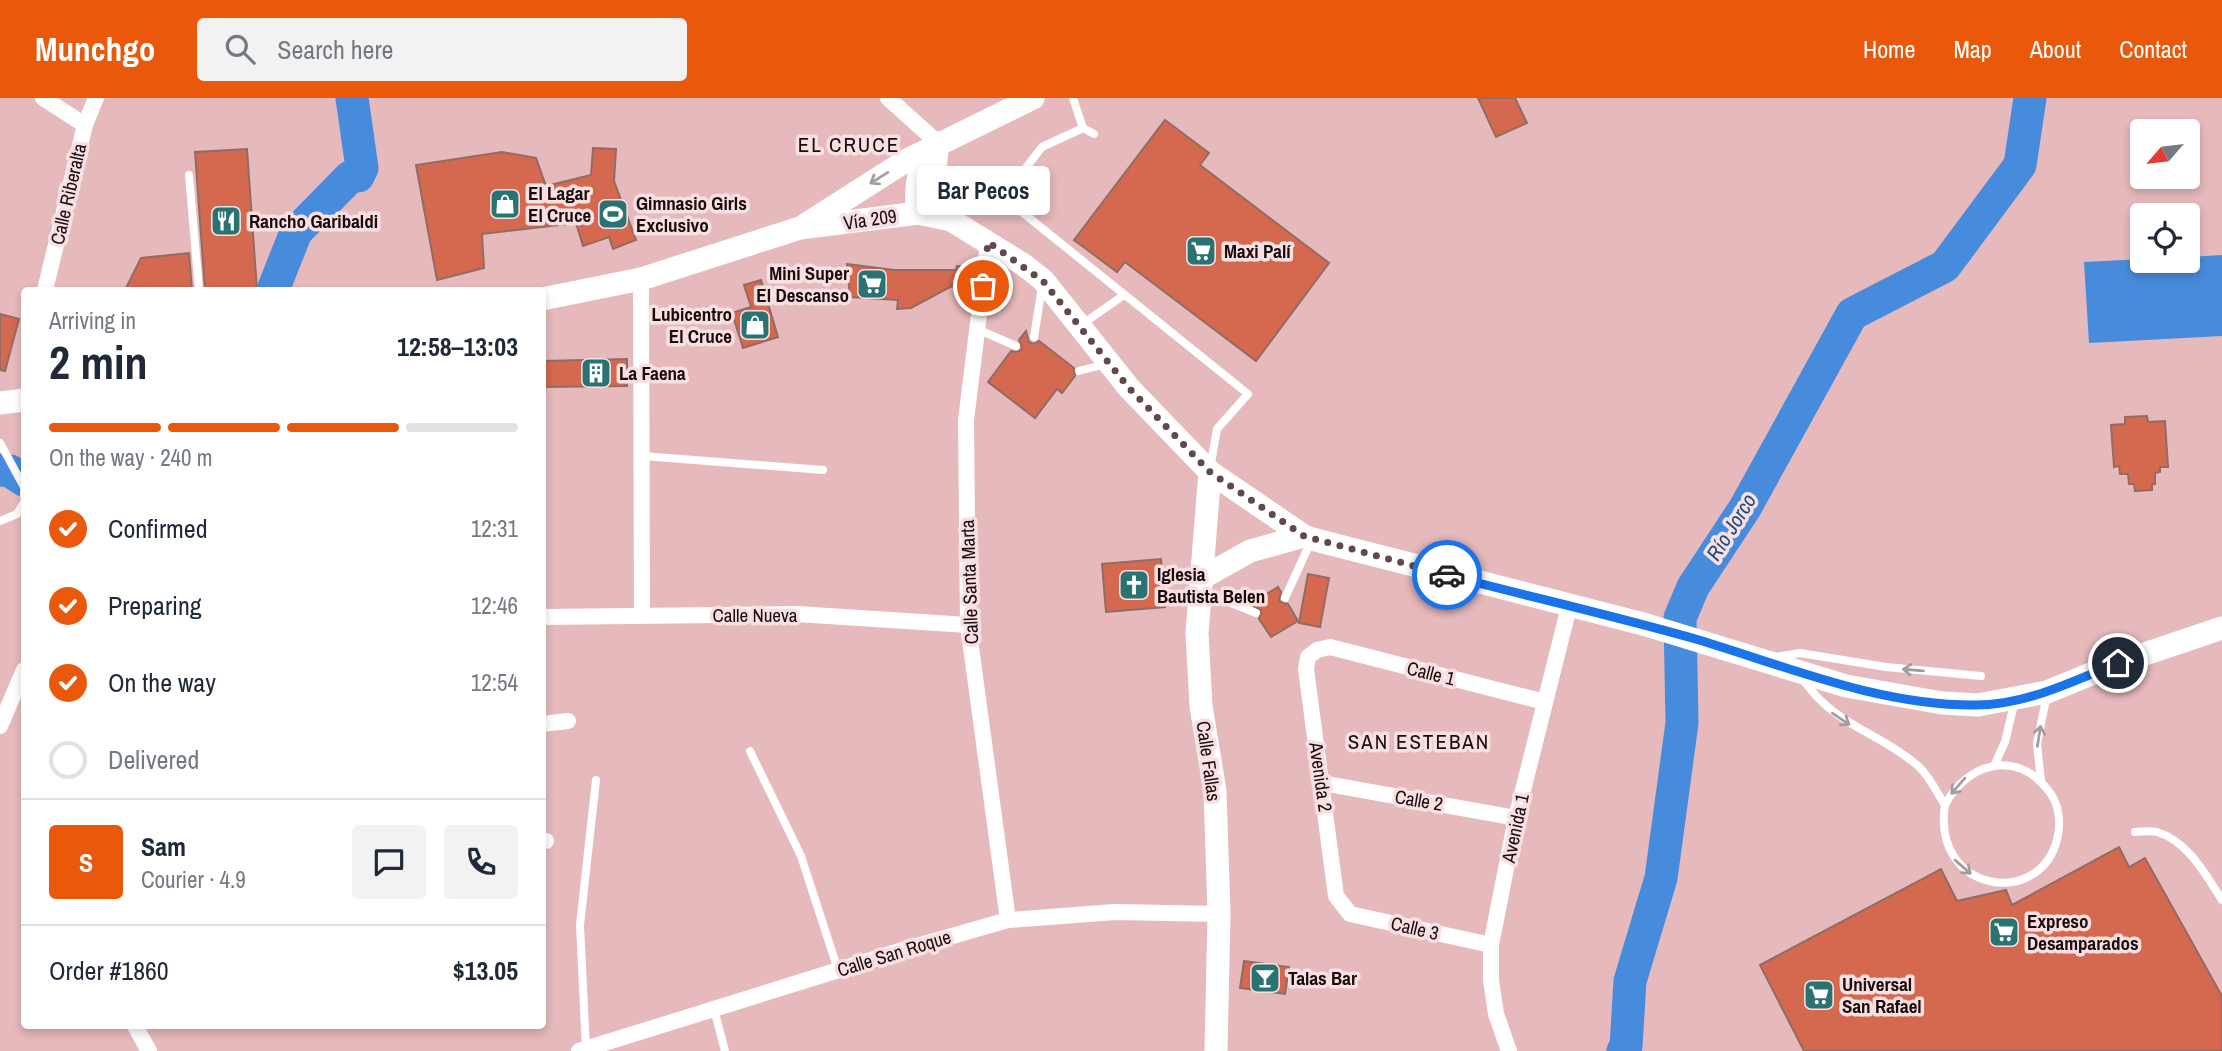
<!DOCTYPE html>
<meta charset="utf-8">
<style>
:root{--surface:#fff;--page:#f2f2f3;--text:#1f2937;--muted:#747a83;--line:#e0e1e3;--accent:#ea580c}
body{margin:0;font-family:"Archivo Narrow",sans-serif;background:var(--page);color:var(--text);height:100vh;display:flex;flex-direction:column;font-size:26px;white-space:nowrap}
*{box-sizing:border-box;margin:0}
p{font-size:23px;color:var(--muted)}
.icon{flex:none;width:38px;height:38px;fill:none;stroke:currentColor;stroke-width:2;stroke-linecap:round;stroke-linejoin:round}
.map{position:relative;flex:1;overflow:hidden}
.sheet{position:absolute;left:21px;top:189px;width:525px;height:742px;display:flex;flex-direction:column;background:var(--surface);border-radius:7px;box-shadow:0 4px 10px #0003}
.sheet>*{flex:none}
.needle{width:46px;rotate:242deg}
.tools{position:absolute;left:2130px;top:21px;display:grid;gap:14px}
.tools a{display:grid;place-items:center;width:70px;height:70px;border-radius:7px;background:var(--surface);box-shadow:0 4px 10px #0003;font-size:35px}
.pin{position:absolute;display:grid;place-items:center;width:60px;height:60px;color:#fff;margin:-30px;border:4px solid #fff;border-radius:50%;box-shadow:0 2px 7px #0007}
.courier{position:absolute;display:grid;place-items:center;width:70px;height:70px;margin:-35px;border:5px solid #1a73e8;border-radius:50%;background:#fff;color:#222;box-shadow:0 2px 9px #0007}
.bubble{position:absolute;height:49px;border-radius:7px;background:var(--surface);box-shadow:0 4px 10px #0003;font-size:23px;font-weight:700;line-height:49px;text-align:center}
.overview em{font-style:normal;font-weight:700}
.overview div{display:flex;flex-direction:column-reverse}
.overview{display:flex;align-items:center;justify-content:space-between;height:119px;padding:0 28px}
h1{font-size:46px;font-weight:700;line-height:52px}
.bar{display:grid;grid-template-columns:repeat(4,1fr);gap:10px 7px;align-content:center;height:84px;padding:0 28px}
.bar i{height:9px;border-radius:5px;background:var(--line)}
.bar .on{background:var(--accent)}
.bar p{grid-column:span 4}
.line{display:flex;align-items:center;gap:18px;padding:0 28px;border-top:2px solid var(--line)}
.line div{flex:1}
.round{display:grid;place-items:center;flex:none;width:74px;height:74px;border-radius:7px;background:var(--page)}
ol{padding:0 28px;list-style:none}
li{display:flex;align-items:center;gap:21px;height:77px}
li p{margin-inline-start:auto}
li .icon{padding:7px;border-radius:50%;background:var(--accent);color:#fff;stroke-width:4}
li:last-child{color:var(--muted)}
li i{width:38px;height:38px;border:4px solid var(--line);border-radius:50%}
header{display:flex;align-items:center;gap:42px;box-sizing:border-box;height:98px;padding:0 35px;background:var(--accent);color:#fff}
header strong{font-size:33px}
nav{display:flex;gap:38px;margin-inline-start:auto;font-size:24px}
.search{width:490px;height:63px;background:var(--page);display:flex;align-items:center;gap:18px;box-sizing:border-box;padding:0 24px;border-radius:7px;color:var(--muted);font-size:26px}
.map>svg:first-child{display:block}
</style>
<header>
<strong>Munchgo</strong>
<div class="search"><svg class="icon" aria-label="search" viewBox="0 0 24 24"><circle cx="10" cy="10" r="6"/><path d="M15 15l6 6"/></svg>Search here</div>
<nav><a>Home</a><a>Map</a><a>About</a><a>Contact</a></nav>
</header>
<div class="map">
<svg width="2222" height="953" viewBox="0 0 2222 953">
<rect width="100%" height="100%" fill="#e6b9bc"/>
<polygon fill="#478cdc" points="2222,157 2222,238 2089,245 2084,164 2142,161 2188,163 2188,159"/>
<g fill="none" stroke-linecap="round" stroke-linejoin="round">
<g stroke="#478cdc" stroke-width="33">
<polyline points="273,192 296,134 350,79 358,78 362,70 352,0"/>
<polyline points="0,372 10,373 24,382"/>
<polyline points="1623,953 1626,948 1630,883 1661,780 1682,625 1680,520 1693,489 1745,410 1852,216 1945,168 2020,67 2030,0"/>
</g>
</g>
<g fill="#d46950" stroke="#926c63" stroke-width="2">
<polygon points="1478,0 1515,0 1527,25 1496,39"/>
<polygon points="1165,22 1209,55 1200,67 1329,165 1256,263 1125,164 1117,174 1074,142"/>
<polygon points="593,50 616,51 614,83 636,142 613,151 609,139 583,148 576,125 482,136 484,170 437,182 416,67 502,54 536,60 546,88 591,77"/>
<polygon points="247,51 257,192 205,192 195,54"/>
<polygon points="189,155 192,192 125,192 141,160"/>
<polygon points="847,166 894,172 956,172 957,168 974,170 972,191 952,188 911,210 897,211 898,202 850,199"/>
<polygon points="761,182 778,239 743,250 732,215 751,209 744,187"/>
<polygon points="0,216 19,221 5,273 0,272"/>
<polygon points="1026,233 1029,244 1034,246 1039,243 1074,270 1075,278 1062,295 1057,291 1035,320 988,284 1011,253 1017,254 1022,251 1019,242"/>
<polygon points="627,261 627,288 542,289 542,263"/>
<polygon points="2147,318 2148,324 2165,323 2168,369 2160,369 2160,374 2155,375 2155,386 2152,386 2152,392 2135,393 2134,386 2129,386 2128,376 2120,376 2119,368 2114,369 2111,327 2125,326 2125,319"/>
<polygon points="1161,461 1165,509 1106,514 1102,466"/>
<polygon points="1308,476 1329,480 1320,529 1299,525"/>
<polygon points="1278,489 1281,494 1279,503 1288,506 1298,523 1271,539 1259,521 1261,512 1250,506"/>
<polygon points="2119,749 2129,769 2145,760 2222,898 2222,953 1804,953 1760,867 1941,771 1957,803 2006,792 2012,807"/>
<polygon points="1244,863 1289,869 1285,896 1240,890"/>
</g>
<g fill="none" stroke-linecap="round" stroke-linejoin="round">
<g stroke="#fff" stroke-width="8">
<polyline points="1073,0 1083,30 1094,36"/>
<polyline points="1083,30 1042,49 1005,97 1007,102 1248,296 1217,331 1210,371"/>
<polyline points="189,77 199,192"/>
<polyline points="1081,227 1124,197"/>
<polyline points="979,232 1016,248"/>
<polyline points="1034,239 1042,189"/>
<polyline points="1079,273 1106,266"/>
<polyline points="0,345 24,389 24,398"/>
<polyline points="643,358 823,372"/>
<polyline points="0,423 17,416 24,404"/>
<polyline points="1203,494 1256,515"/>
<polyline points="1285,500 1311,443"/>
<polyline points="1775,559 1800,555 1886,569 1981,578"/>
<path d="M 1802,580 C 1834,628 1877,633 1917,667 C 1929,677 1937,695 1945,707 C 1931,796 2044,812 2058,737 C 2061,721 2058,704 2048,692 C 2016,650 1966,666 1945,707"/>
<polyline points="750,653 801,758 838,872"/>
<polyline points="1994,668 2005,644 2015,602"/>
<polyline points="2041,683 2037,646 2047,596"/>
<path d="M 2135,734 C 2141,734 2151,732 2157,734 C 2188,743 2206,777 2222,802"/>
<polyline points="714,911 725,953"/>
<polyline points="586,951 580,827 596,682"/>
</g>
<g stroke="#fff" stroke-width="16">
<polyline points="43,0 85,27"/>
<polyline points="888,0 938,45"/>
<polyline points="988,144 966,322 968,527 1008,822"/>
<polyline points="641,181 642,517"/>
<polyline points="45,192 85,27 96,0"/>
<polyline points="542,519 797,516 968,527"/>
<polyline points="542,626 568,623"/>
<polyline points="0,628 24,572"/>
<polyline points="1322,685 1516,720"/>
<polyline points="542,743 546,743"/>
<polyline points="1491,847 1350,816 1336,798 1306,571 1308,559 1317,552 1330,549 1545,604"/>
<polyline points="135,928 149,953"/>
<polyline points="579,953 903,852 1008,822 1115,814 1219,816"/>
<polyline points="1509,953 1496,916 1491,882 1491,847 1516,720 1569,509"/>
</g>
<g stroke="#fff" stroke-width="23">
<path d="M 938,45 C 933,75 935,96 951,122"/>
<path d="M 918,115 C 914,88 918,68 936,48"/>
<polyline points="805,127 907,62 1033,0"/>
<polyline points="542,201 641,181 800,130 918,115 951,122 1024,167 1043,182 1129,290 1210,374 1304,438 1312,441 1643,526 1846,588 1942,605 1978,607 2047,594 2118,565 2222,530"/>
<polyline points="0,305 24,302"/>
<polyline points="1210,374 1197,535 1201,608 1215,693 1219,816 1216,953"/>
<polyline points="1202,480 1250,453 1304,438"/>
</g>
</g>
<defs><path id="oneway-shaft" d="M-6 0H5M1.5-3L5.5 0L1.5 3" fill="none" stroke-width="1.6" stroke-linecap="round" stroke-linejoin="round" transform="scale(1.75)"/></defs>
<g stroke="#a39d9e">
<use href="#oneway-shaft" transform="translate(879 80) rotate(148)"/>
<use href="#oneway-shaft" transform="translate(1913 572) rotate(-175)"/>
<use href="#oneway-shaft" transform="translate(1841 621) rotate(34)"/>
<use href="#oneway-shaft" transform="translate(2039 638) rotate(-81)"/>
<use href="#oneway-shaft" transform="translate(1958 688) rotate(131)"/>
<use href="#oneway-shaft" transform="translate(1963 769) rotate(41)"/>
</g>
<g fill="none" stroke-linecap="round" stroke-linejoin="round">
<polyline stroke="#61484a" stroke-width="7" stroke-dasharray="0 12.6" points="983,188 988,144 1043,183 1129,290 1210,374 1304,438 1447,477"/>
<path stroke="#1a73e8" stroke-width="9" d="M 1447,477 C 1531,499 1615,518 1699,542 C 1788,569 1881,608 1976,607 C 2026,607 2073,583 2118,565"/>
</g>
<defs>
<g id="shop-square" transform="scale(1.575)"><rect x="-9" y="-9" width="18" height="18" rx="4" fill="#297372" stroke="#f8e0e2"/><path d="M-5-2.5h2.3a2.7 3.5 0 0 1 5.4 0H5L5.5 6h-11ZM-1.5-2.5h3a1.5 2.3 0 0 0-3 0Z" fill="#fff"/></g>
<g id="stadium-square" transform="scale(1.575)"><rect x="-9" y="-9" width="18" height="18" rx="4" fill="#297372" stroke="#f8e0e2"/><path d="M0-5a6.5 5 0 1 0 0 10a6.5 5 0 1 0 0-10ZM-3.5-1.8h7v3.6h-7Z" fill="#fff"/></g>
<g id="restaurant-square" transform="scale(1.575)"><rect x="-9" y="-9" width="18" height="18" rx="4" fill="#297372" stroke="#f8e0e2"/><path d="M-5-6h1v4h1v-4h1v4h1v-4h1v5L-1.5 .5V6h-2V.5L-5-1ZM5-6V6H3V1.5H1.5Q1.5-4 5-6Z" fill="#fff"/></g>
<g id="supermarket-square" transform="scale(1.575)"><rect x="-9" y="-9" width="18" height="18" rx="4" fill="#297372" stroke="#f8e0e2"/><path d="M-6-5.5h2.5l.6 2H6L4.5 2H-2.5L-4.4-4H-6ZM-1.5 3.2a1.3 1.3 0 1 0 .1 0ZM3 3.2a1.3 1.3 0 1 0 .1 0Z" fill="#fff"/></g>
<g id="building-square" transform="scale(1.575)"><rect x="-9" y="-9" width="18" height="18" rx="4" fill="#297372" stroke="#f8e0e2"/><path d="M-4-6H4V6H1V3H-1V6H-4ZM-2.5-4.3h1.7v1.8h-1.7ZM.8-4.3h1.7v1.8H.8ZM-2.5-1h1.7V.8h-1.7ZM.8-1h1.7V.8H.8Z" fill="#fff"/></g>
<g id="church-square" transform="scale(1.575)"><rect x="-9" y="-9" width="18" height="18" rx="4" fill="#297372" stroke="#f8e0e2"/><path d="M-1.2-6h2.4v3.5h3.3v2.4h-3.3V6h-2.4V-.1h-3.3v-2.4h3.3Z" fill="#fff"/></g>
<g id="bar-square" transform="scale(1.575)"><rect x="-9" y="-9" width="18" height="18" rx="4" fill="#297372" stroke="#f8e0e2"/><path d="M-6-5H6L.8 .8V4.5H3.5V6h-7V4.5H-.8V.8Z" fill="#fff"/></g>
</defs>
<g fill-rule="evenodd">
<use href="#shop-square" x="505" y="106"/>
<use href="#stadium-square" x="613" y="116"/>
<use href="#restaurant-square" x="226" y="123"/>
<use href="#supermarket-square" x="1201" y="153"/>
<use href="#supermarket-square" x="872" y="186"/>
<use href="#shop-square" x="755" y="227"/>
<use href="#building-square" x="596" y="275"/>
<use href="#church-square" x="1134" y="487"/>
<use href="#supermarket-square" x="2004" y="834"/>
<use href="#bar-square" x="1265" y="880"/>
<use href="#supermarket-square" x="1819" y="897"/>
</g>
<g text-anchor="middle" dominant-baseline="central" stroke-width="7" stroke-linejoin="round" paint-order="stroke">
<g font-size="19" font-weight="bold" fill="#1a0b0c" stroke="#f8e0e2" text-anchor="start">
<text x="528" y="95">El Lagar<tspan x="528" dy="22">El Cruce</tspan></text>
<text x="636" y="105">Gimnasio Girls<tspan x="636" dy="22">Exclusivo</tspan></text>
<text x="249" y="123">Rancho Garibaldi</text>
<text x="1224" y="153">Maxi Palí</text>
<text x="849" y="175" text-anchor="end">Mini Super<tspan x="849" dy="22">El Descanso</tspan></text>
<text x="732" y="216" text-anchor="end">Lubicentro<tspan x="732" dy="22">El Cruce</tspan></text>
<text x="619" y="275">La Faena</text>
<text x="1157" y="476">Iglesia<tspan x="1157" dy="22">Bautista Belen</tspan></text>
<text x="2027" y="823">Expreso<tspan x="2027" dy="22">Desamparados</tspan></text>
<text x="1288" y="880">Talas Bar</text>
<text x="1842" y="886">Universal<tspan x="1842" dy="22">San Rafael</tspan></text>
</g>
<g font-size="19" fill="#1a0b0c" stroke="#f8e0e2">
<text transform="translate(68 96) rotate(-77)">Calle Riberalta</text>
<text transform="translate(870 121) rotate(-8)">Vía 209</text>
<text transform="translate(969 484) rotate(-92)">Calle Santa Marta</text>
<text x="755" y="517">Calle Nueva</text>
<text transform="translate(1431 575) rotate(14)">Calle 1</text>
<text transform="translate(1209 663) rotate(82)">Calle Fallas</text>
<text transform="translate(1321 679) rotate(82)">Avenida 2</text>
<text transform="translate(1419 702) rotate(10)">Calle 2</text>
<text transform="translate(1515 730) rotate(-78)">Avenida 1</text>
<text transform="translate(1415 830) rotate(13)">Calle 3</text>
<text transform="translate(894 855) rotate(-17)">Calle San Roque</text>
</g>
<g font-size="21" letter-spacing="2" fill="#1a0b0c" stroke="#f8e0e2">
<text x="849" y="46">EL CRUCE</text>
<text x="1419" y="643">SAN ESTEBAN</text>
</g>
<g font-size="21" font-style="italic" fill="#1f4d82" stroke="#f8e0e2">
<text transform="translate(1731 429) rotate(-58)">Río Jorco</text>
</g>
</g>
</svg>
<div class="tools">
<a><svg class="needle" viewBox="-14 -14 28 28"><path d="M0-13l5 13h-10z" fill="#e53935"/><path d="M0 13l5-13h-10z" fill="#747a83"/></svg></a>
<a><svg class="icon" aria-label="locate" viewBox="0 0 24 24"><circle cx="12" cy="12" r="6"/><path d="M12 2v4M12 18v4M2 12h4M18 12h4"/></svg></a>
</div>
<div class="pin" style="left:983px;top:188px;background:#ea580c"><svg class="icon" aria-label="bag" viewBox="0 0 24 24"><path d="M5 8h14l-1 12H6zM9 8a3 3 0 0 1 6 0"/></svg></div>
<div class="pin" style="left:2118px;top:565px;background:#1f2937"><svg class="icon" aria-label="home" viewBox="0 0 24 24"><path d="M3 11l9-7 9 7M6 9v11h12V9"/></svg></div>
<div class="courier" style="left:1447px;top:477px"><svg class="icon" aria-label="car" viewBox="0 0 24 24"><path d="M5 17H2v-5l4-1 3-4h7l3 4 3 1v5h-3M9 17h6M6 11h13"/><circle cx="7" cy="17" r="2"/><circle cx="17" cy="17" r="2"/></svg></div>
<div class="bubble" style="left:917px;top:68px;width:133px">Bar Pecos</div>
<section class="sheet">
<div class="overview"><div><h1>2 min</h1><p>Arriving in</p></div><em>12:58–13:03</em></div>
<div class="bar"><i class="on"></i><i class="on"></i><i class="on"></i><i></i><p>On the way · 240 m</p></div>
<ol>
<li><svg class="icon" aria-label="check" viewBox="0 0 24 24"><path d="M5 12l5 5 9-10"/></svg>Confirmed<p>12:31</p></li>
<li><svg class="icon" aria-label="check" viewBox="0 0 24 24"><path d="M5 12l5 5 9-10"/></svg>Preparing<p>12:46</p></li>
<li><svg class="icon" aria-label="check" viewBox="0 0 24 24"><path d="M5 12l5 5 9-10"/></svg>On the way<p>12:54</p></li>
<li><i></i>Delivered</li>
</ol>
<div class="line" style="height:126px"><b class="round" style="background:var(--accent);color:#fff">S</b><div><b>Sam</b><p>Courier · 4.9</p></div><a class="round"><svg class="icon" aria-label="chat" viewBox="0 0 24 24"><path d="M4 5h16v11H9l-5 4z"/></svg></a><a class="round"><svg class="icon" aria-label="phone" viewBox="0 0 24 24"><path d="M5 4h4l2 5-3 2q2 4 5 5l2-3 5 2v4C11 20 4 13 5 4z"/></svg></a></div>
<div class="line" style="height:91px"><div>Order #1860</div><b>$13.05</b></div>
</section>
</div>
